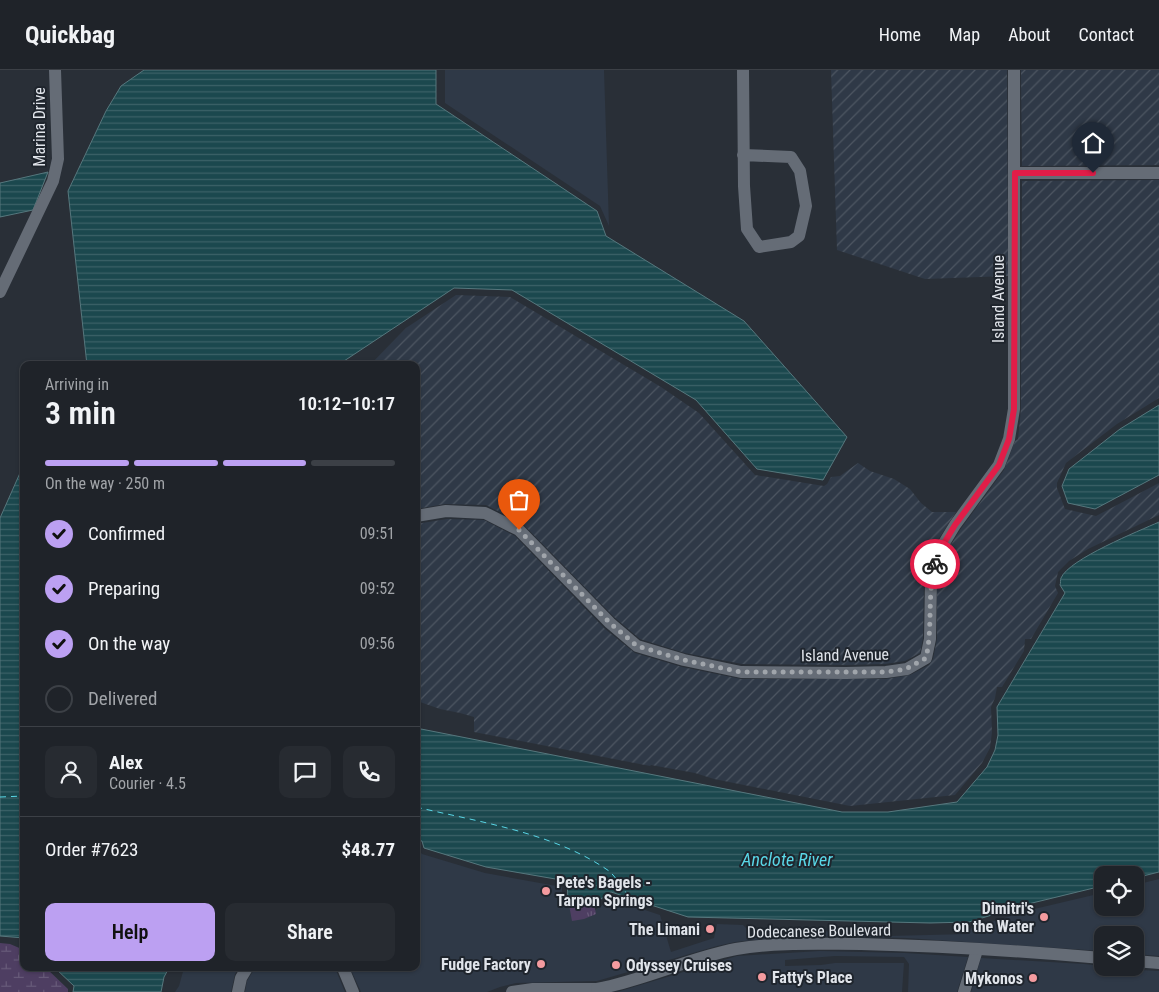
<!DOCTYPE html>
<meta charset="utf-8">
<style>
:root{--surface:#1f2329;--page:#272b31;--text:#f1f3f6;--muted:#a1a4a8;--line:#3c4046;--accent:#bca0f2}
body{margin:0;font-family:"Roboto Condensed",sans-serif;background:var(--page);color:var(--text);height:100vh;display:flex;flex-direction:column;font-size:19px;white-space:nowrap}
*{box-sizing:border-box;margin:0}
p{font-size:16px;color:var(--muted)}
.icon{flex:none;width:28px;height:28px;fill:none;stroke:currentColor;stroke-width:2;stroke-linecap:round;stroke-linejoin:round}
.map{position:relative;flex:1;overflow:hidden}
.drawer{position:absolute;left:20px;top:291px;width:400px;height:610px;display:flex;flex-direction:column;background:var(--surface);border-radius:10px;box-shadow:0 1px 4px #0004,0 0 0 1px var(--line)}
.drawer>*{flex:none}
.tools{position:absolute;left:1094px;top:796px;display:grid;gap:10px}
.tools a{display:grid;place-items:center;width:50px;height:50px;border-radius:10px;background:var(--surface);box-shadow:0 1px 4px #0004,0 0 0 1px var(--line);font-size:25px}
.pin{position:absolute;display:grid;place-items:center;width:42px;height:42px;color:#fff;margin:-51px -21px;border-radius:50% 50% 50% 0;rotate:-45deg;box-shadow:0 0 5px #0007}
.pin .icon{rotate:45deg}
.courier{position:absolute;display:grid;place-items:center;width:50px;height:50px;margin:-25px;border:4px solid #e11d48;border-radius:50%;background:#fff;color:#222;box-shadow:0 1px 6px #0007}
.overview em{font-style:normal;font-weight:600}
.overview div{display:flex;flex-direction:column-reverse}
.overview{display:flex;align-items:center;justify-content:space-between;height:85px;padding:0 25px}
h1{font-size:32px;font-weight:600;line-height:38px}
.bar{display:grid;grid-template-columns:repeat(4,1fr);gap:8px 5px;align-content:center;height:60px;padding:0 25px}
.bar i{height:6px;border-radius:4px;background:var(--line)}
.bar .selected{background:var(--accent)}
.bar p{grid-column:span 4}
.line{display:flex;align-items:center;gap:12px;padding:0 25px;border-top:1px solid var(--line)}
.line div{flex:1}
.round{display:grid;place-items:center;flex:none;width:52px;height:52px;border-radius:10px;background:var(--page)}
ol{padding:0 25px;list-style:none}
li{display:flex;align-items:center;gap:15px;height:55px}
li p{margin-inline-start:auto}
li .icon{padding:5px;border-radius:50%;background:var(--accent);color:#111;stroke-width:4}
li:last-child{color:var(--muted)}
li i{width:28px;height:28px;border:2px solid var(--line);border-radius:50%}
.cta{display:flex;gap:10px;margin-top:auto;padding:10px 25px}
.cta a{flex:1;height:58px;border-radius:10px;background:var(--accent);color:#111;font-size:20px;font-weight:600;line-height:58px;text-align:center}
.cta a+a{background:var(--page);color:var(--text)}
header{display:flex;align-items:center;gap:30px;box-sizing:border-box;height:70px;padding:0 25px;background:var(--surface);border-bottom:1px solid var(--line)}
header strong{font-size:24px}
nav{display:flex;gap:28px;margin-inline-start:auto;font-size:18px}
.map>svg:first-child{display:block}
</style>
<header>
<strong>Quickbag</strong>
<nav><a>Home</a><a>Map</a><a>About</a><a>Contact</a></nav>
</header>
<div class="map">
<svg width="1159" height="922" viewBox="0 0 1159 922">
<defs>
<pattern id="industrial-furrows" width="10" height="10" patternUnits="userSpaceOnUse" patternTransform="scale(1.25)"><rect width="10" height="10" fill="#2f3947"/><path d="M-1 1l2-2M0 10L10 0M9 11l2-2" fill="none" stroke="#4d5662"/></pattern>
<pattern id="wetland-marsh" width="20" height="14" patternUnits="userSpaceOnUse" patternTransform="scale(1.25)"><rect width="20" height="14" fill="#4e3e62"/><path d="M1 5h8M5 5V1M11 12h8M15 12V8" fill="none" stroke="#675a79"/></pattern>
<pattern id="park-tufts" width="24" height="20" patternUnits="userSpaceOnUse" patternTransform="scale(1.25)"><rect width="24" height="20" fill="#4e3e62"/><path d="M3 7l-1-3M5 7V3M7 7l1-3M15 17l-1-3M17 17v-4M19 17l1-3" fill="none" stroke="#675a79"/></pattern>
<pattern id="water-rules" width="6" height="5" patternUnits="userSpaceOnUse" patternTransform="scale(1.25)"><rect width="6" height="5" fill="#1b484e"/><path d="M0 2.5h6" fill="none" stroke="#3c6268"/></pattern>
</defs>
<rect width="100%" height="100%" fill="#292f37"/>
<g fill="#2f3947">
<polygon points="445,0 604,0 609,156 600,136 445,33"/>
<polygon points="416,776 422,784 485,803 562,817 562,831 567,836 595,840 612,829 660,845 671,882 714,868 717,854 743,855 748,860 809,859 853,865 888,866 968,864 969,859 1030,840 1102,823 1102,838 1135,838 1135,815 1159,809 1159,886 1135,884 1135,865 1102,865 1102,881 906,868 819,866 770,868 735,872 717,876 597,911 516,913 500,917 487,922 361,922 350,898 416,898"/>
<polygon points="820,881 905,883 968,887 957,922 908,922 909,894 904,887 835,886 785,890 785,896 821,895 835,893 904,893 902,922 617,922 737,886"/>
<polygon points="981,888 1084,894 1102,896 1102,898 1159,901 1159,922 971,922"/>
<polygon points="184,898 239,898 235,904 231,922 175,922 179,916"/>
<polygon points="255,898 335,898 345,922 245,922 247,911"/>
</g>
<g fill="url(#industrial-furrows)">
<polygon points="831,0 1007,0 1008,206 925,209 837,180"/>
<polygon points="1021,0 1159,0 1159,95 1022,96"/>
<polygon points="1159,110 1159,328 1117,354 1066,393 1057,413 1057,418 1065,439 1096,446 1159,413 1159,445 1088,479 1069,491 1058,502 1055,516 1058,523 1031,569 1025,569 1024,581 1002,617 997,617 995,628 991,637 992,662 990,678 982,693 955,725 850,736 714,709 695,703 651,695 650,696 474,662 474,647 460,643 440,639 420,632 416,633 416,454 447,449 484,450 515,466 605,559 635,583 682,597 741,609 886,609 910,605 929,595 933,589 937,569 937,511 944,486 960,460 1004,400 1015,371 1018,369 1021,339 1022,111"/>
<polygon points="456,225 510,227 661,317 699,343 755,405 824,416 827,414 831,407 840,406 858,393 870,401 894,409 910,419 921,433 932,442 956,442 932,479 924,508 923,568 920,583 905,591 885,594 846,595 742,594 685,583 640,569 614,547 523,454 486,435 445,434 416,439 416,295 370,295 406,258"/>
</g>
<polygon fill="url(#wetland-marsh)" points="0,873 10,874 24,880 24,898 46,898 68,919 68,922 0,922"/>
<polygon fill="url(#park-tufts)" points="568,829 594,834 596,844 584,849 572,851"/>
<g fill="url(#water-rules)" stroke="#56777d">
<polygon points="144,0 436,0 436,34 597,141 606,166 744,251 847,367 823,410 757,399 696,330 512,220 454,218 338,295 87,295 68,121 106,41 121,16"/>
<polygon points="48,102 33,140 0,147 0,113"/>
<polygon points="1159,335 1159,405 1095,439 1068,433 1062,416 1069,399 1120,359"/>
<polygon points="24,394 24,868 0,866 0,448"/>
<path d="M 1159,452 L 1159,802 L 1135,808 L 1135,805 L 1102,805 L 1102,816 L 1028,834 L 969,852 L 930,853 L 688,847 L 611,822 L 594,834 L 568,829 L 567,811 L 486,797 L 424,778 L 422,771 L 416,770 L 416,658 L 842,742 L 888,742 L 957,732 L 987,697 L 995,680 L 998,665 L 997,637 L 1065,523 L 1060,515 C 1061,513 1060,510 1061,508 C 1069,489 1139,461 1159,452 Z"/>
<polygon points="55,898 169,898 164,907 161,922 73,922 74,916"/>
</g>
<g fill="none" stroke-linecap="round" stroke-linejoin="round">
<g stroke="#59d7e7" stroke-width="1" stroke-dasharray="6 5" stroke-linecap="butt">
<polyline points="0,727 24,726"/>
<path d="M 416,737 C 479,752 555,763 609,801 C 617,808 624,820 630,828"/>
</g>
<g stroke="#656c76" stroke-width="12">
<polyline points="743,0 744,116 747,159 759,177 791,172 799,166 806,136 800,101 791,87 743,85"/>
<polyline points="1015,103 1159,103"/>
<polyline points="0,222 53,111 58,89 55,0"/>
<polyline points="416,446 446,441 485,443 519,460 610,553 637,576 684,590 741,602 846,603 886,602 907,599 926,588 930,569 931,510 938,483 955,455 999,395 1009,369 1014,339 1014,0"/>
<polyline points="343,898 353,922"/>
<polyline points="238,922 241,908 247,898"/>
<polyline points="512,922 533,919 597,919"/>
<polyline points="964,922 977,880"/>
</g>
<g stroke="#656c76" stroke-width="12">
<polyline points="1135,891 1159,893"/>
<path d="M 598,922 L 597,919 C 645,910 689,888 736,879 C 776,872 820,874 861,874 C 941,876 1022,881 1102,888"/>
</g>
</g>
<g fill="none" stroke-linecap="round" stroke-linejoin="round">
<path stroke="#a0a5ab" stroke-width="5" stroke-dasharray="0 9" d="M 519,460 L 610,553 L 637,576 L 684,590 L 741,602 L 886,602 L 906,599 L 926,588 C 933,557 927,525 935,494"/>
<polyline stroke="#e11d48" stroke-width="6" points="935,494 938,483 955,455 999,395 1009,369 1014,339 1015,103 1093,103"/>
</g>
<g fill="#f49b9f" stroke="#1f252d" stroke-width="2">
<circle cx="546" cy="821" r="5"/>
<circle cx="1044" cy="847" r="5"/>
<circle cx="710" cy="859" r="5"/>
<circle cx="541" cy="894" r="5"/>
<circle cx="616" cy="895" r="5"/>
<circle cx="762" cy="907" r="5"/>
<circle cx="1033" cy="908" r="5"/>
</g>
<g text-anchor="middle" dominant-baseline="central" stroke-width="4" stroke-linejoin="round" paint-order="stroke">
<g font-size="16" fill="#e0e4ea" stroke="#1f252d">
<text transform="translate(39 57) rotate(-90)">Marina Drive</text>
<text transform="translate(998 229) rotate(-90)">Island Avenue</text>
<text transform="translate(845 585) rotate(-1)">Island Avenue</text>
<text transform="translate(819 861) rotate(-1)">Dodecanese Boulevard</text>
</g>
<g font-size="16" font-weight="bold" fill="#e0e4ea" stroke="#1f252d" text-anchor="end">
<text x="556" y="812" text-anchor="start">Pete's Bagels -<tspan x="556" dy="18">Tarpon Springs</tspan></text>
<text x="1034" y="838">Dimitri's<tspan x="1034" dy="18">on the Water</tspan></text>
<text x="700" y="859">The Limani</text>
<text x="531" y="894">Fudge Factory</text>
<text x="626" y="895" text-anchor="start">Odyssey Cruises</text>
<text x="772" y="907" text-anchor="start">Fatty's Place</text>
<text x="1023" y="908">Mykonos</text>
</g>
<g font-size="18" font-style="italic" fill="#59d7e7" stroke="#1f252d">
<text x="787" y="789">Anclote River</text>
</g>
</g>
</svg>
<div class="tools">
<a><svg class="icon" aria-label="locate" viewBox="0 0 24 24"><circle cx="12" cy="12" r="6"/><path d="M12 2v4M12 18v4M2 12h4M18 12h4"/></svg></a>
<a><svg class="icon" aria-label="layers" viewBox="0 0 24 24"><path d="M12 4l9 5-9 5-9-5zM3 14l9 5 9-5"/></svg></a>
</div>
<div class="pin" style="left:519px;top:460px;background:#ea580c"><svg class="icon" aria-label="bag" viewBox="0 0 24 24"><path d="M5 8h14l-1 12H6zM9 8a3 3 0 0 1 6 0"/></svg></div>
<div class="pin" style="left:1093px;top:103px;background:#1f2937"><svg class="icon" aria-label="home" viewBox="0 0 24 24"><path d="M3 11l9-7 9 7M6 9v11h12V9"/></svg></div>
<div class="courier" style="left:935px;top:494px"><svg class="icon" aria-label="bike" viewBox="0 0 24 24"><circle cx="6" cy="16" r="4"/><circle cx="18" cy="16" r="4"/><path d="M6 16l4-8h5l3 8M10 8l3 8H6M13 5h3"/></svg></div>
<section class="drawer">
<div class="overview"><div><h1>3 min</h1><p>Arriving in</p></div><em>10:12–10:17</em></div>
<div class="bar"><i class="selected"></i><i class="selected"></i><i class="selected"></i><i></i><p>On the way · 250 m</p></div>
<ol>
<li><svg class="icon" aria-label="check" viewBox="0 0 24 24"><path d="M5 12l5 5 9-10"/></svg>Confirmed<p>09:51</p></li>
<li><svg class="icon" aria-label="check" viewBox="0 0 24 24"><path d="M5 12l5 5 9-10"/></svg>Preparing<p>09:52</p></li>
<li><svg class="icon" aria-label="check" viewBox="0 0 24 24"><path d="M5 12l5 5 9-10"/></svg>On the way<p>09:56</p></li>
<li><i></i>Delivered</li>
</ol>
<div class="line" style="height:90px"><a class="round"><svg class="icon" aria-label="person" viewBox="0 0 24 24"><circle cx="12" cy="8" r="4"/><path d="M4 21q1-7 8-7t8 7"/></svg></a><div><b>Alex</b><p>Courier · 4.5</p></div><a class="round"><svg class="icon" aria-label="chat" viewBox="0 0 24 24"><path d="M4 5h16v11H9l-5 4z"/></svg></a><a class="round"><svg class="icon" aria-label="phone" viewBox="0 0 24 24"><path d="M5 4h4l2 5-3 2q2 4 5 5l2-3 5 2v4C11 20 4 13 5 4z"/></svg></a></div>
<div class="line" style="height:65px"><div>Order #7623</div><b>$48.77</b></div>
<div class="cta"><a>Help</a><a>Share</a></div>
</section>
</div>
